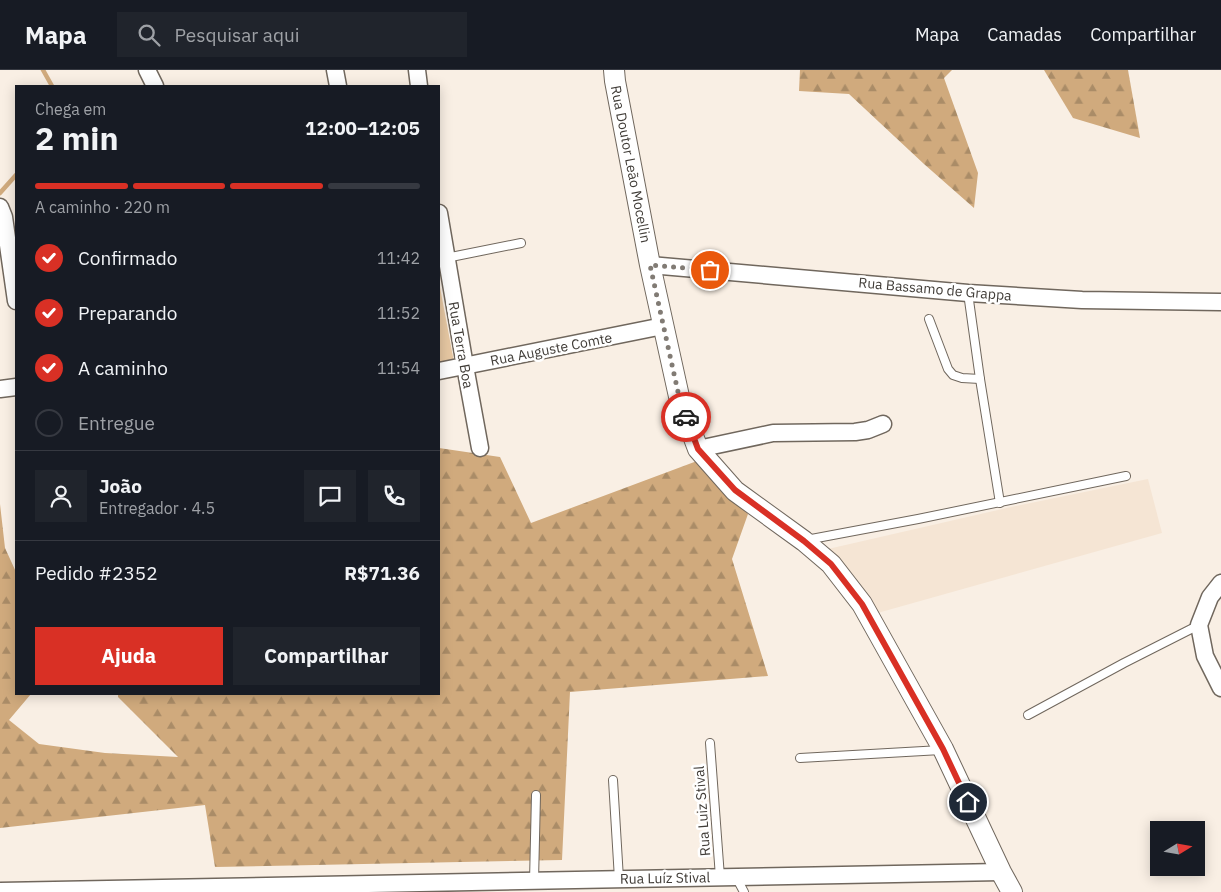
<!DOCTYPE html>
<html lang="pt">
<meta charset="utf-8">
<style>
:root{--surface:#171b24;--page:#20242c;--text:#f1f3f6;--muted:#9ea1a6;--line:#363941;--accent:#d93025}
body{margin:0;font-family:"IBM Plex Sans",sans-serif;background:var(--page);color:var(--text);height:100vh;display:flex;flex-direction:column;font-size:19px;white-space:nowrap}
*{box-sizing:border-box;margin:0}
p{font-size:16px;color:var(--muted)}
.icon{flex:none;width:28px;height:28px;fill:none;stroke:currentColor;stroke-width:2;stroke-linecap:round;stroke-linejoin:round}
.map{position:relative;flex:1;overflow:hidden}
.side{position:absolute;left:15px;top:15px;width:425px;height:610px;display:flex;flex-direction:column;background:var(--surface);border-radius:0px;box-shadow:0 2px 12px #0003}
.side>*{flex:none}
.needle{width:32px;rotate:79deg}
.buttons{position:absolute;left:1150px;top:751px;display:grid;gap:10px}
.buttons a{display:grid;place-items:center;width:55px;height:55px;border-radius:0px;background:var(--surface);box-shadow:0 2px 12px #0003;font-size:25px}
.pin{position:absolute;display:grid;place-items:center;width:42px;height:42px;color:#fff;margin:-21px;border:2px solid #fff;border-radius:50%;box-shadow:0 1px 5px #0007}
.courier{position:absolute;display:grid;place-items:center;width:50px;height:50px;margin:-25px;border:4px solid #d93025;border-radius:50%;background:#fff;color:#222;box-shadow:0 1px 6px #0007}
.overview em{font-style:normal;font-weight:700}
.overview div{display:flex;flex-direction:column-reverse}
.overview{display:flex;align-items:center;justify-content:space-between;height:85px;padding:0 20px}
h1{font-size:32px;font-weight:700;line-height:38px}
.bar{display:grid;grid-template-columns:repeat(4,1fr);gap:8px 5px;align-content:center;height:60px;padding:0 20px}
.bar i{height:6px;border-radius:4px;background:var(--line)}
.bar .on{background:var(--accent)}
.bar p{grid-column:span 4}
.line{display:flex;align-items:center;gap:12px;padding:0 20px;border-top:1px solid var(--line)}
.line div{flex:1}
.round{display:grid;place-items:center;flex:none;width:52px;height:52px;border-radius:0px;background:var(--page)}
ol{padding:0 20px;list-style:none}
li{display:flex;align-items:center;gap:15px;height:55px}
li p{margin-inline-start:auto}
li .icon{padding:5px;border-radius:50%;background:var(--accent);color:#fff;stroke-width:4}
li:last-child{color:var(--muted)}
li i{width:28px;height:28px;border:2px solid var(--line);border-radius:50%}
.button{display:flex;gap:10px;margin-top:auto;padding:10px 20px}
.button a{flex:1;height:58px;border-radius:0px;background:var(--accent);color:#fff;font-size:20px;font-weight:700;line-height:58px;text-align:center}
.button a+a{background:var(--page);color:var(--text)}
header{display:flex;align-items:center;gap:30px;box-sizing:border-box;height:70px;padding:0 25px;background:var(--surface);border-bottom:1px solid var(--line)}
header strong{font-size:24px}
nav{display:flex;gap:28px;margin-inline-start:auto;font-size:18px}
.search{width:350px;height:45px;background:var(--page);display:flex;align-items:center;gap:12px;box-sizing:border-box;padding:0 18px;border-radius:0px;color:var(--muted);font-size:19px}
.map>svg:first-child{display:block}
</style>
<header>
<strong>Mapa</strong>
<div class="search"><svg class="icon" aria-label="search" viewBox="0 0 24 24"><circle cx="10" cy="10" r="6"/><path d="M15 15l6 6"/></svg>Pesquisar aqui</div>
<nav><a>Mapa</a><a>Camadas</a><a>Compartilhar</a></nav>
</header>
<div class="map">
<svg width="1221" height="822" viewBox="0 0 1221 822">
<defs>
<pattern id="forest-firs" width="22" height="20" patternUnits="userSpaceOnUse" patternTransform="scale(1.25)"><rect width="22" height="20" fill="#d0aa7d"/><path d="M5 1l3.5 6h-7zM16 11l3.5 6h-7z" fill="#aa8c67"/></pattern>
</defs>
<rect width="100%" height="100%" fill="#f9efe4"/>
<polygon fill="#f5e5d4" points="1148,409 1162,463 874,544 828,479 1011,437"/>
<g fill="url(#forest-firs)">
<polygon points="800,0 952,0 944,8 978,103 974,138 924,94 849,24 799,21"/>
<polygon points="1044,0 1128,0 1140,68 1073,48"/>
<polygon points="439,378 500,387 531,453 697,391 748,444 732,489 768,606 570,622 562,790 215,797 205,735 0,758 0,434 5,478 16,502 16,624 31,624 9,650 39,674 105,683 178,687 118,627 118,624 439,624"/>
</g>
<polygon fill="#e6c7a2" points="439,212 454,292 439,295"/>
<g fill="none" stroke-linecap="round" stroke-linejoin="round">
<g stroke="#d0aa7d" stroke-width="4.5">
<polyline points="43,0 52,16"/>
<polyline points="0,123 16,105"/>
</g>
<g stroke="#70675d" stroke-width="10">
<g id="service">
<polyline points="446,188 521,173"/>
<polyline points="968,223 980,309 1000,433"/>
<polyline points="929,249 948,299 953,305 962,308 980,309"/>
<polyline points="806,470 918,449 1126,406"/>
<polyline points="1028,645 1124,593 1199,555"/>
<polyline points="710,673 720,807"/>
<polyline points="800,688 941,680"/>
<polyline points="613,710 619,809"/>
<polyline points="736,807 744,822"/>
<polyline points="534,811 536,725"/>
</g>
</g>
<g stroke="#70675d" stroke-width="19">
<g id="minor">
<polyline points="147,0 155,16"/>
<polyline points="335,0 338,16"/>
<polyline points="417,0 419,16"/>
<polyline points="0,137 4,147 16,231"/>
<polyline points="439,143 465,296 480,378"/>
<polyline points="650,195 968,223 1082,230 1221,232"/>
<polyline points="439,301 663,256"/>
<polyline points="0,319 16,317"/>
<polyline points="698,379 773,363 855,362 868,360 883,354"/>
<polyline points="1221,513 1210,527 1199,555 1205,586 1221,618"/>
<polyline points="0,821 1001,802"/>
</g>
</g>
<g stroke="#70675d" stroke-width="22">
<polyline id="tertiary" points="614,0 615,11 650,195 680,331 698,379 735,421 804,471 831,494 862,534 943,679 1001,802 1012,822"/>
</g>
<use href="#service" stroke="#fff" stroke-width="8"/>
<use href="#minor" stroke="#fff" stroke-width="16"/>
<use href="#tertiary" stroke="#fff" stroke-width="20"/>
</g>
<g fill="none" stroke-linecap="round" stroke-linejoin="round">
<polyline stroke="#817b74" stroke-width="5" stroke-dasharray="0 9" points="686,347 680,331 650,195 710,200"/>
<polyline stroke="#d93025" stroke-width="6" points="686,347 698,379 735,420 804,471 831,494 862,534 943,679 968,732"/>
</g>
<g text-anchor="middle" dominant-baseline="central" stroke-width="5" stroke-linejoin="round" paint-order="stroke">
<g font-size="14" fill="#403c37" stroke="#fff">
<text transform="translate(631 94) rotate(79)">Rua Doutor Leão Mocellin</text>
<text transform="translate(935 219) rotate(5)">Rua Bassamo de Grappa</text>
<text transform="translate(461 275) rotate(80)">Rua Terra Boa</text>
<text transform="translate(551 279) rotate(-11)">Rua Auguste Comte</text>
<text transform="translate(702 741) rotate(-94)">Rua Luiz Stival</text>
<text transform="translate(665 808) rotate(-1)">Rua Luíz Stival</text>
</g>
</g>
</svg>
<div class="buttons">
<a><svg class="needle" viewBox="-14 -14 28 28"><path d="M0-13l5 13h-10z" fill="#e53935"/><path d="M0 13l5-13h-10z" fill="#9ea1a6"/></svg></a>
</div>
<div class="pin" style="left:710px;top:200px;background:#ea580c"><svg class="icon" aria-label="bag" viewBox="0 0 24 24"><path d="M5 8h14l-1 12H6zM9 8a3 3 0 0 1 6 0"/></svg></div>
<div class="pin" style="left:968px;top:732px;background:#1f2937"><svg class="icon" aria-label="home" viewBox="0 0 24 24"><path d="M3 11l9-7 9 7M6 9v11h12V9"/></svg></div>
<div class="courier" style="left:686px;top:347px"><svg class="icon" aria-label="car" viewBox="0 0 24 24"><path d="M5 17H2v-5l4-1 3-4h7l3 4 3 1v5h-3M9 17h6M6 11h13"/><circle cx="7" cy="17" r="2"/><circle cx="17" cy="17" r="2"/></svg></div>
<section class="side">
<div class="overview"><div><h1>2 min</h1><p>Chega em</p></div><em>12:00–12:05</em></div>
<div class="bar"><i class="on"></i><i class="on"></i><i class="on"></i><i></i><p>A caminho · 220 m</p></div>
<ol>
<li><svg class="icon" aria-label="check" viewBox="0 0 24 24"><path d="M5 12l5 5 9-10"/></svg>Confirmado<p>11:42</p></li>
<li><svg class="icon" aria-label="check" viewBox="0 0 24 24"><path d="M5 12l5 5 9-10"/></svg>Preparando<p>11:52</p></li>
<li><svg class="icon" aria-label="check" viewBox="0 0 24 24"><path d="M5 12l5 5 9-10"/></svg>A caminho<p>11:54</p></li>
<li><i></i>Entregue</li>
</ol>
<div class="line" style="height:90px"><a class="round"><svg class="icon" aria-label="person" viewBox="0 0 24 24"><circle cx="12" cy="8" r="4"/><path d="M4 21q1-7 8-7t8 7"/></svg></a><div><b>João</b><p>Entregador · 4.5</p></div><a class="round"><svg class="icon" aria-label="chat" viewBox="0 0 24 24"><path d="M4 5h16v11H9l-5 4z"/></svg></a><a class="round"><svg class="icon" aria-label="phone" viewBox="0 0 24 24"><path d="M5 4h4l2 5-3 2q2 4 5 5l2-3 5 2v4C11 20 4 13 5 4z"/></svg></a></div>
<div class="line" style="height:65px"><div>Pedido #2352</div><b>R$71.36</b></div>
<div class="button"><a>Ajuda</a><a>Compartilhar</a></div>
</section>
</div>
